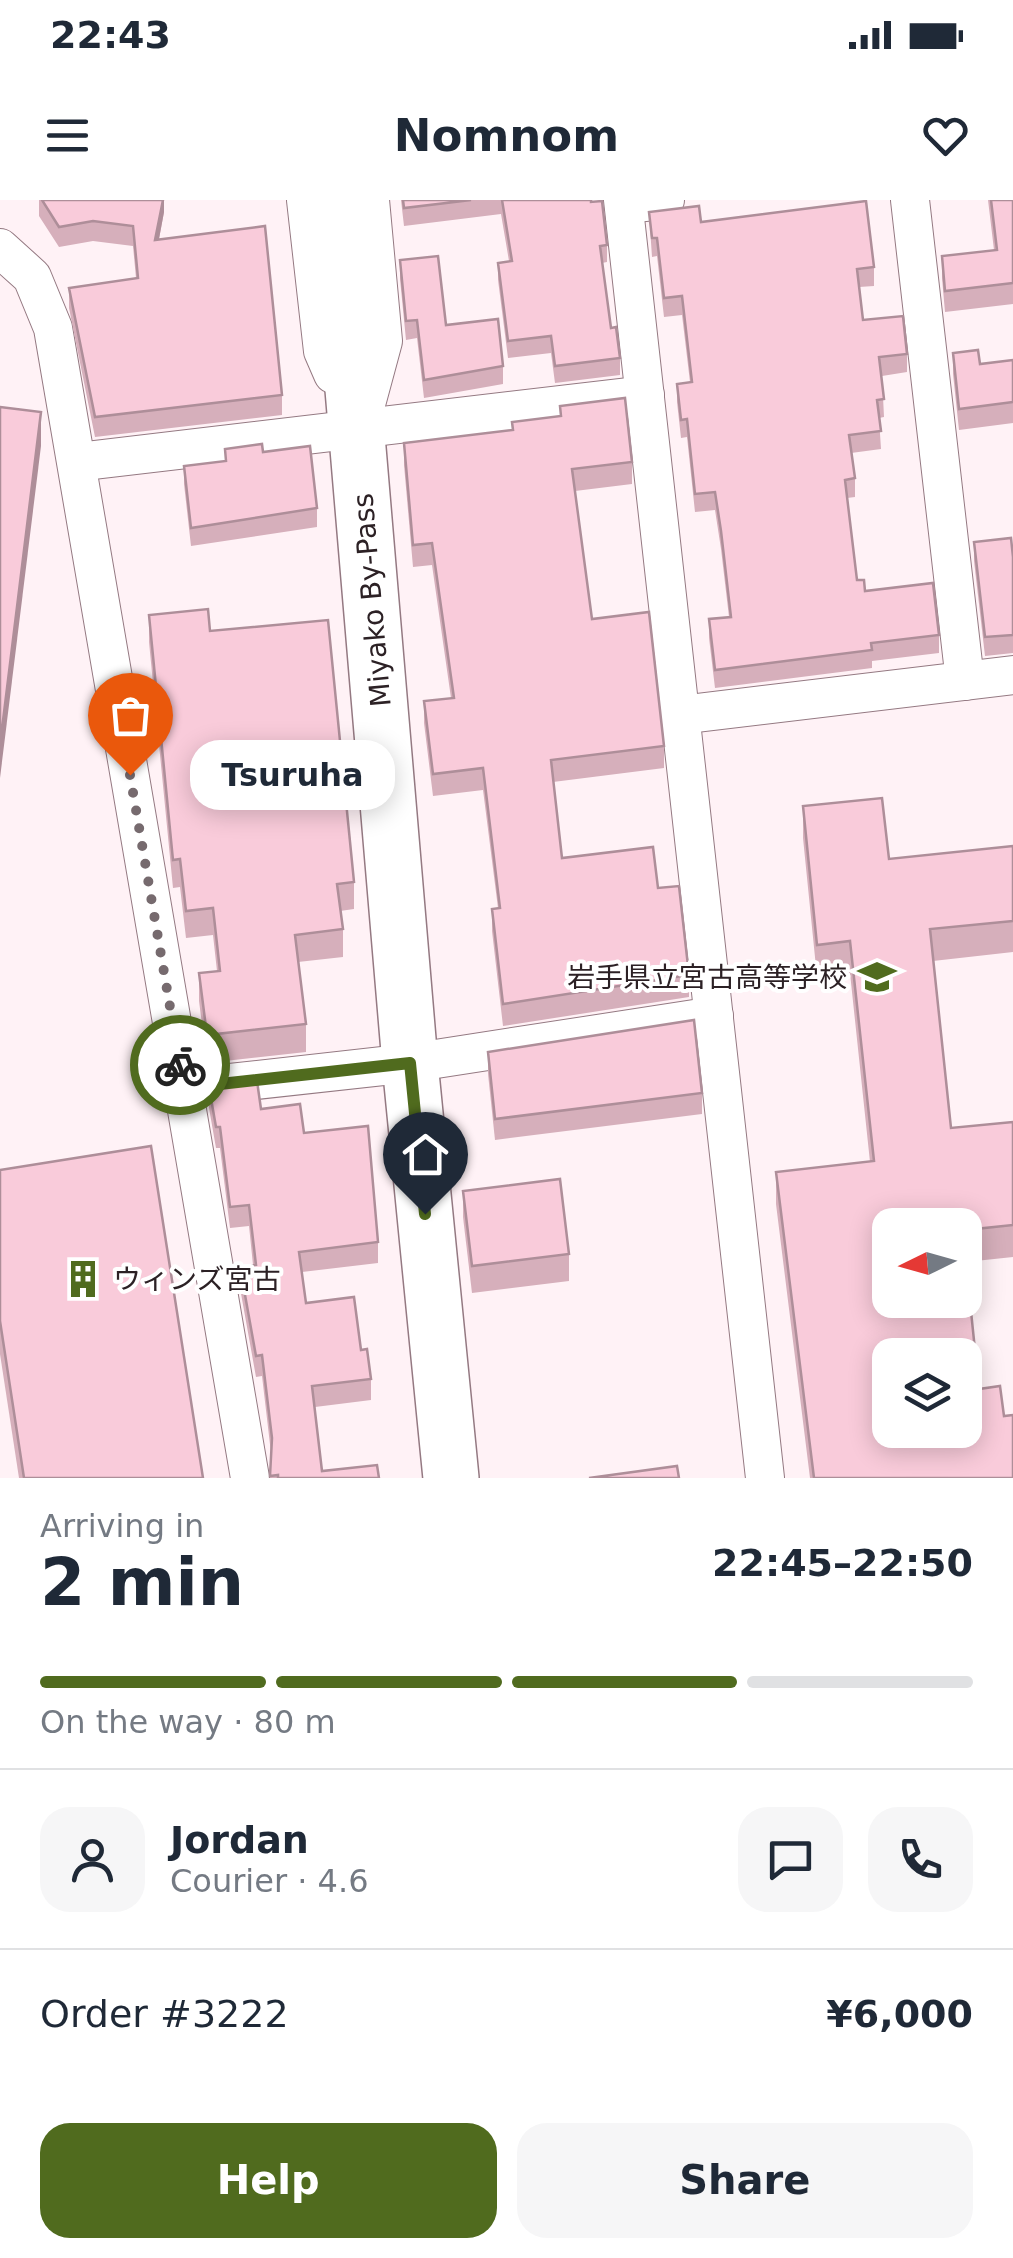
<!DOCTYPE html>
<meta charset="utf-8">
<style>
:root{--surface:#fff;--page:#f6f6f7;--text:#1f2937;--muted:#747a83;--line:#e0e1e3;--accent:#506b1e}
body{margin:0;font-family:"DejaVu Sans","Noto Sans JP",sans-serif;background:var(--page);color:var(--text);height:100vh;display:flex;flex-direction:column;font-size:38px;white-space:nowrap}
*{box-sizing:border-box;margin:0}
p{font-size:32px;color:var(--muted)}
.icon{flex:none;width:55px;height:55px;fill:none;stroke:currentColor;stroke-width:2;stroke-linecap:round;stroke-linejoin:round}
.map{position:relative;height:1278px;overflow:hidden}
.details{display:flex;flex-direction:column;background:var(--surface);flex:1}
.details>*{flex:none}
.needle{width:65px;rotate:265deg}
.fabs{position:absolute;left:872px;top:1008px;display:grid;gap:20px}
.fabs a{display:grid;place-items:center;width:110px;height:110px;border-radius:20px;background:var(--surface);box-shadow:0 5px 25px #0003;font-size:50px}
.pin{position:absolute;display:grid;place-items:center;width:85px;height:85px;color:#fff;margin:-102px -42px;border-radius:50% 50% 50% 0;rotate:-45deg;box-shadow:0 0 10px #0007}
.pin .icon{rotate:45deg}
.courier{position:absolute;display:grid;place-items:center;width:100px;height:100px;margin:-50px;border:8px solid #506b1e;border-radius:50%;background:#fff;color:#222;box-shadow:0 2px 12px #0007}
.bubble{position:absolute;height:70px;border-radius:30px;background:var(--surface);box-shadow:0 5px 25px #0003;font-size:32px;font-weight:800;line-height:70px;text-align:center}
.head em{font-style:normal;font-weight:800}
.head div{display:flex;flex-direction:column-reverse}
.head{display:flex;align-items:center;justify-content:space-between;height:170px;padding:0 40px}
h1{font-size:65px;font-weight:800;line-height:75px}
.bar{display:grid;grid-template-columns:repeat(4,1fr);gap:15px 10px;align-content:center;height:120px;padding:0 40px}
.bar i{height:12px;border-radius:8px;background:var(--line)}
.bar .active{background:var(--accent)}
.bar p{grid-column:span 4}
.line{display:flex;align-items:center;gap:25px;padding:0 40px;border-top:2px solid var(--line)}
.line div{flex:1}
.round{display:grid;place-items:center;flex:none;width:105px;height:105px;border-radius:30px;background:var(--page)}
.primary-button{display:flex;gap:20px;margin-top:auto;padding:20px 40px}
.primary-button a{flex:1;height:115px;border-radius:30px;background:var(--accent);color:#fff;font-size:40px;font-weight:800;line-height:115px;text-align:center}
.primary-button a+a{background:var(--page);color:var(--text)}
.status{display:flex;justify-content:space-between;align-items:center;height:70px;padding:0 50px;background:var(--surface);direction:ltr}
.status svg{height:28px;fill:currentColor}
header{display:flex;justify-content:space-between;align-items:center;height:130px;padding:0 40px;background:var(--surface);font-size:45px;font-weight:800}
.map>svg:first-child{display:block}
</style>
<div class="status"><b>22:43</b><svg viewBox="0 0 49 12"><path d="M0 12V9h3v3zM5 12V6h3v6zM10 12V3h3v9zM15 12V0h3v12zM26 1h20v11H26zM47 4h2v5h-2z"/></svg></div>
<header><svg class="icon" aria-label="menu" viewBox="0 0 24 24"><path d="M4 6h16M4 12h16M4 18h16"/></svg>Nomnom<svg class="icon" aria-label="heart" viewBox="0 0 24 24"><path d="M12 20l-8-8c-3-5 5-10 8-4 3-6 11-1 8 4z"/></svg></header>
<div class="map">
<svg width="1013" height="1278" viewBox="0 0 1013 1278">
<rect width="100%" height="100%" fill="#fff2f6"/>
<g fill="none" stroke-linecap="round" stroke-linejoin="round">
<g stroke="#947982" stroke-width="40">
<g id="minor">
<polyline points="306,0 323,151 333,174"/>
<polyline points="623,0 765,1278"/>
<polyline points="910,0 965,481"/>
<polyline points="624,4 665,0"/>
<polyline points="0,48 32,77 53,128 250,1278"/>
<polyline points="366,204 383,141 370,0"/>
<polyline points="77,262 645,195"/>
<polyline points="680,515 1013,475"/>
<polyline points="184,888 410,863 714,816"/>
</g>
</g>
<g stroke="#947982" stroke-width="58">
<polyline id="highway" points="337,0 410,863 451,1278"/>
</g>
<use href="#minor" stroke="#fff" stroke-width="38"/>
<use href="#highway" stroke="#fff" stroke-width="55"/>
</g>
<g fill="#d6afbb" fill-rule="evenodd">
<polygon points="39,0 164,0 164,12 159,39 282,195 282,215 95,237 69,108 69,88 136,78 133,46 93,41 59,47 39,16"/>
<polygon points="401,0 591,0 607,45 607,62 602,63 611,128 620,158 620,175 555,183 551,153 508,158 498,80 498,63 509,61 501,14 404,26"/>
<polygon points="988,0 1013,0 1013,104 945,112 942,78 942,56 994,50"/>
<polygon points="649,12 701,22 874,67 874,86 859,87 863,120 907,154 907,172 882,176 884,217 879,218 881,249 851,253 855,278 855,297 847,298 857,380 865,391 939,435 939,453 872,461 872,468 715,488 709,438 709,419 729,417 721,349 715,310 695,312 687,237 681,238 677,202 677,184 690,182 682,115 664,117 657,56 652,57"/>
<polygon points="400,60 446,125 503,166 503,184 424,198 417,138 406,140 400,79"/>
<polygon points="953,153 980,164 1013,160 1013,223 959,230 953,174"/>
<polygon points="560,206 632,262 632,284 575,291 592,419 664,546 664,568 553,582 562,658 658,688 689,775 689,797 503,826 492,731 492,709 498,708 483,590 433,596 424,523 424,501 451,498 432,365 413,367 404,265 404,243 512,230 512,222 560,216"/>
<polygon points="225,249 263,252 317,308 317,327 191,346 184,284 184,266 225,261"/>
<polygon points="974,342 1013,357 1013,453 985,456 974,361"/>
<polygon points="149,415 210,431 354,682 354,709 340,711 343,729 343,757 298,762 306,824 306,852 207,863 199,801 199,773 217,771 213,735 186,738 180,687 173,688 149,442"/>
<path d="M 803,606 L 889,659 L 1013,646 L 1013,752 L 933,761 L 951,928 L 1013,922 L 1013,1057 L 966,1062 L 979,1189 L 1013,1278 L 810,1278 L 776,1004 L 776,972 L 870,962 L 850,773 L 817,777 L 803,638 ZM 890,1025 L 965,1025 L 965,1100 Z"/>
<polygon points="488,852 702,893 702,914 495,940 488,874"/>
<polygon points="209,887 261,909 304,933 378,1042 378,1063 302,1072 306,1103 361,1150 371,1179 371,1200 315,1207 322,1271 379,1278 270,1278 271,1253 262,1176 256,1177 240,1088 240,1067 253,1065 249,1026 230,1028 220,948 216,948 209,908"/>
<polygon points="0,970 203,1278 19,1278 0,1154"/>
<polygon points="463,991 569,1054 569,1081 472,1093 463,1017"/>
</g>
<g fill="#ae8e99">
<polygon points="163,0 164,0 164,12 155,60 155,40"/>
<polygon points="41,212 41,246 0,578 0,545"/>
</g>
<g fill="#f9cbda" stroke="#ae8e99" stroke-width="2.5" fill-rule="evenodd">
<polygon points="42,0 163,0 155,40 265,26 282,195 95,217 69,88 138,78 133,26 93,21 59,27"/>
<polygon points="403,0 471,0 404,8"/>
<polygon points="502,0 591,0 591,2 602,1 607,45 600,46 611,128 616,127 620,158 555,166 551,136 508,141 498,63 512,61"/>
<polygon points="991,0 1013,0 1013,83 945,91 942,56 997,50"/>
<polygon points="866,1 874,67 857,69 863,120 903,116 907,154 879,157 884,199 877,200 881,231 849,235 855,278 845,280 857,380 864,380 865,391 933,383 939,435 871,443 872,450 715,470 709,419 731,417 721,331 715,292 695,294 687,219 681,220 677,184 692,182 682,96 664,98 657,38 652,38 649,12 699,6 701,22"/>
<polygon points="438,56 446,125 498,119 503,166 424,180 417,120 406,121 400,60"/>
<polygon points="978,150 980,164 1013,160 1013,202 959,209 953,153"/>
<polygon points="625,198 632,262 572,269 592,419 649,412 664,546 551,560 562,658 653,647 658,688 679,686 689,775 503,804 492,709 500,708 483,568 433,574 424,501 454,498 432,343 413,345 404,243 513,230 512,222 561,216 560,206"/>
<polygon points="0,207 41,212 0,545"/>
<polygon points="262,244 263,252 310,246 317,308 191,328 184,266 226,261 225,249"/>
<polygon points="1011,338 1013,357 1013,435 985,437 974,342"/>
<polygon points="208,409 210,431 328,420 354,682 337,684 343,729 295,735 306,824 207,835 199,773 220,771 213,708 186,711 180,659 173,660 149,415"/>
<path d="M 882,598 L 889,659 L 1013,646 L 1013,721 L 930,729 L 951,928 L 1013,922 L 1013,1025 L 965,1030 L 965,1025 L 890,1025 L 890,1100 L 965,1100 L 965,1053 L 979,1189 L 1000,1186 L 1004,1216 L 1013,1215 L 1013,1278 L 814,1278 L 776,972 L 874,961 L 850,741 L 817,745 L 803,606 ZM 890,1155 L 965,1155 L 965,1230 L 890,1230 Z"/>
<polygon points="694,820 702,893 495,919 488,852"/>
<polygon points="257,881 261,909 300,904 304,933 368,926 378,1042 299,1052 306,1103 354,1097 361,1150 367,1149 371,1179 312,1186 322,1271 377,1265 379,1278 278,1278 278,1275 270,1276 272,1238 262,1155 256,1156 240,1067 256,1065 249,1005 230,1007 220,927 216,927 209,887"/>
<polygon points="151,946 203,1278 24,1278 0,1121 0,970"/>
<polygon points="560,979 569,1054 472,1066 463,991"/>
<polygon points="677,1266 679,1278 589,1278"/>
</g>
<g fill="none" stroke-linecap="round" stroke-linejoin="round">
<polyline stroke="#766a6e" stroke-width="10" stroke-dasharray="0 18" points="130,575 180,865"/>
<polyline stroke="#506b1e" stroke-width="12" points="180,865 184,888 410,863 425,1014"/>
</g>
<defs>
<g id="school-bare" transform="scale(3)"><path d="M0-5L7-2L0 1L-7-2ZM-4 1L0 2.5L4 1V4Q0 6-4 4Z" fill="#506b1e" stroke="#fff" stroke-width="2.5" paint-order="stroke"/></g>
<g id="building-bare" transform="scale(3)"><path d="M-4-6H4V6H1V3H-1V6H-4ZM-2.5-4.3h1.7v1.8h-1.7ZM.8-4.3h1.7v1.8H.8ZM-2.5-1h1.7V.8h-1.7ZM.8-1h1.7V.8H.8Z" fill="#506b1e" stroke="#fff" stroke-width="2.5" paint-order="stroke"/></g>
</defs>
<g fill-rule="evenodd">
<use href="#school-bare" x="877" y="777"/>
<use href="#building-bare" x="83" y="1079"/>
</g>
<g text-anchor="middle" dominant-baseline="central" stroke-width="8" stroke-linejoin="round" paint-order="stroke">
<g font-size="28" fill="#2c2125" stroke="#fff">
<text transform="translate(372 400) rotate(-95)">Miyako By-Pass</text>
</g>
<g font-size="28" fill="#2c2125" stroke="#fff" text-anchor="end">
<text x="847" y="777">岩手県立宮古高等学校</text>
<text x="113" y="1079" text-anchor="start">ウィンズ宮古</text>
</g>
</g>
</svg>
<div class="fabs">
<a><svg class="needle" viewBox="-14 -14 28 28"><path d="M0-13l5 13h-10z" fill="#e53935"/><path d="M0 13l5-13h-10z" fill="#747a83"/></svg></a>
<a><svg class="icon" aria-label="layers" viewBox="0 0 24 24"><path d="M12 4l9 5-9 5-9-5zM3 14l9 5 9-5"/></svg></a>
</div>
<div class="pin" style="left:130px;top:575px;background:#ea580c"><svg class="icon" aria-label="bag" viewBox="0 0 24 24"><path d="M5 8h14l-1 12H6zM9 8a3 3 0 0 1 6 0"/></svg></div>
<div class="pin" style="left:425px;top:1014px;background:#1f2937"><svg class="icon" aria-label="home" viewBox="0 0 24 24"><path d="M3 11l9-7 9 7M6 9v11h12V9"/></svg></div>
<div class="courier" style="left:180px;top:865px"><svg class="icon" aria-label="bike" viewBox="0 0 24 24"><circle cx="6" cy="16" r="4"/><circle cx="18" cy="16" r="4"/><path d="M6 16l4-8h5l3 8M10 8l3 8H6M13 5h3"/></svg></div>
<div class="bubble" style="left:190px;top:540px;width:205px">Tsuruha</div>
</div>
<section class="details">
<div class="head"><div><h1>2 min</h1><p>Arriving in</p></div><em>22:45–22:50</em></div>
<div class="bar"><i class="active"></i><i class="active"></i><i class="active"></i><i></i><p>On the way · 80 m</p></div>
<div class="line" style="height:180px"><a class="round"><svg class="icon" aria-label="person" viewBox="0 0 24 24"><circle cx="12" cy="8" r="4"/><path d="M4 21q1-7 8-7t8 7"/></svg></a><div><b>Jordan</b><p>Courier · 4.6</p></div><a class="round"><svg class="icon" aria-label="chat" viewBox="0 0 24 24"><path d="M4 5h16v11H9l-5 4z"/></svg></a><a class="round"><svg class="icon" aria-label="phone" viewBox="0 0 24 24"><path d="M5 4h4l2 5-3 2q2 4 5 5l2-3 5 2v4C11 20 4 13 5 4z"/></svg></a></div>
<div class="line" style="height:130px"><div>Order #3222</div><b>¥6,000</b></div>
<div class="primary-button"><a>Help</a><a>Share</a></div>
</section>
